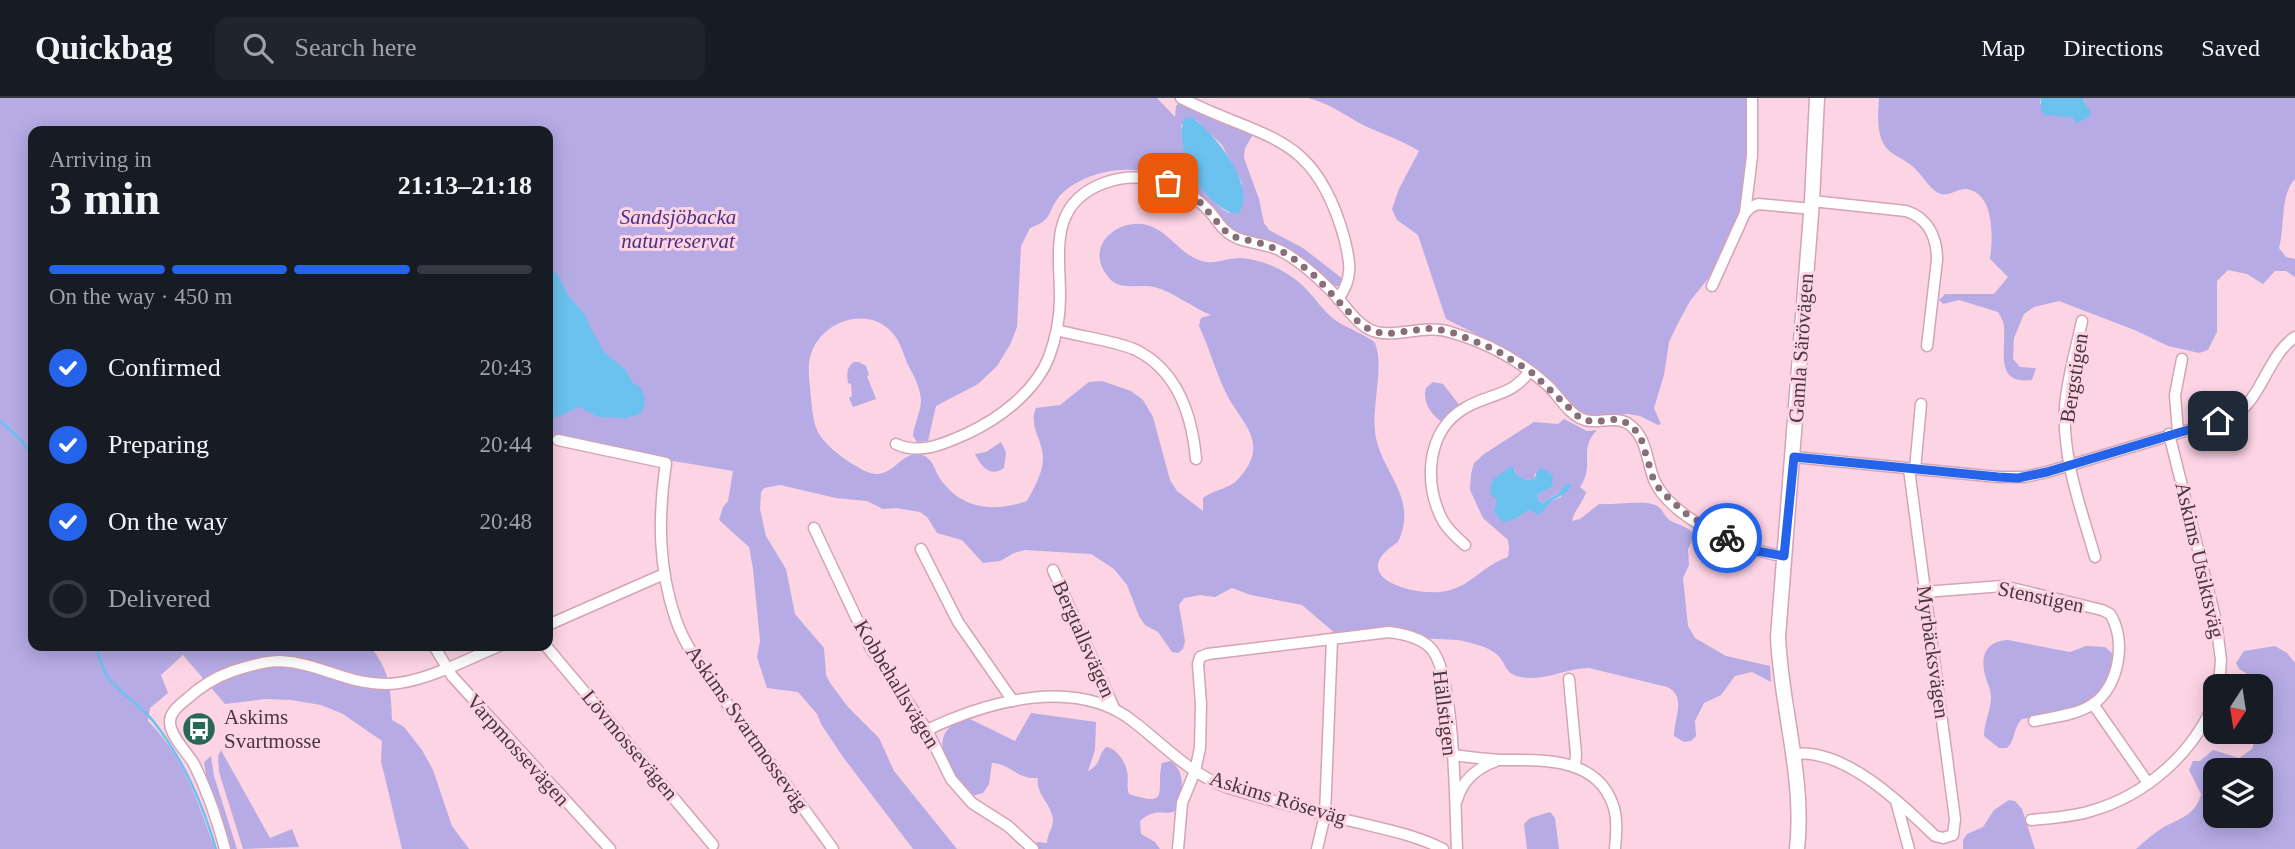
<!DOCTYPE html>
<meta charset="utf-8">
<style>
:root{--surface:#171b24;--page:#20242c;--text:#f1f3f6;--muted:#9ea1a6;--line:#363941;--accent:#2563eb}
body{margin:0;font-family:Georgia,serif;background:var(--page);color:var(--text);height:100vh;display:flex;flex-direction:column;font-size:26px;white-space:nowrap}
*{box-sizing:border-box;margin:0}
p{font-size:23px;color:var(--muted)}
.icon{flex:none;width:38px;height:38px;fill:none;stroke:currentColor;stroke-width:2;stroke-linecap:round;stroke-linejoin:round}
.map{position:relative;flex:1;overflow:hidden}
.details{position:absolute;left:28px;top:28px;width:525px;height:525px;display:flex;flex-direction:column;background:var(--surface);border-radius:14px;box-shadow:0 4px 18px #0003}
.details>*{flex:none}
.needle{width:46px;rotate:192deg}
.tools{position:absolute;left:2203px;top:576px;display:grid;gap:14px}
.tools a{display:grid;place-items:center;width:70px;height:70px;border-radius:14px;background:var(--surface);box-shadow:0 4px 18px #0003;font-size:35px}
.pin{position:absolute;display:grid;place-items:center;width:60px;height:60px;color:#fff;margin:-30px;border-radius:14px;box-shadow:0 4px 10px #0006}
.courier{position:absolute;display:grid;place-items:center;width:70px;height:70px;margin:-35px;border:5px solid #2563eb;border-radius:50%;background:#fff;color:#222;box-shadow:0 2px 9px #0007}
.headline em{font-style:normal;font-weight:800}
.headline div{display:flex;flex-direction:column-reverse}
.headline{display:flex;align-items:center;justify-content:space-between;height:119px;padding:0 21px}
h1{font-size:46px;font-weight:800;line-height:52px}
.bar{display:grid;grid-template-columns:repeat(4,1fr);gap:10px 7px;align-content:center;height:84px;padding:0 21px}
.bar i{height:9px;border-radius:5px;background:var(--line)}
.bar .selected{background:var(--accent)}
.bar p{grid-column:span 4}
ol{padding:0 21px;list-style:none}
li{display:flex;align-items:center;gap:21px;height:77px}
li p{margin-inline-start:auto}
li .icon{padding:7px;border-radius:50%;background:var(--accent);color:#fff;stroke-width:4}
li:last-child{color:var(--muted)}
li i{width:38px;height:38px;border:4px solid var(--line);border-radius:50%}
header{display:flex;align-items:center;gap:42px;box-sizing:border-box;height:98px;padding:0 35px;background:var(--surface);border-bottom:2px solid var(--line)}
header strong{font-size:33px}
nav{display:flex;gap:38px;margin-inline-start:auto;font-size:24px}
.search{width:490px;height:63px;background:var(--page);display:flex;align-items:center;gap:18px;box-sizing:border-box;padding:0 24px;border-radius:14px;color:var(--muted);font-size:26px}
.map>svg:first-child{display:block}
</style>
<header>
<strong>Quickbag</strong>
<div class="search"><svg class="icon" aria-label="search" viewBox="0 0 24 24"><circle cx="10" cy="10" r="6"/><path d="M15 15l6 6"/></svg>Search here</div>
<nav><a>Map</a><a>Directions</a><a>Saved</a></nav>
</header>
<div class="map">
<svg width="2295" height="751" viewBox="0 0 2295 751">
<rect width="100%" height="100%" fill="#fdd4e4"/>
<g fill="#b6abe5" fill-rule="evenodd">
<path d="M 0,0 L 1157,0 L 1175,19 L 1176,8 L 1179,5 L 1254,35 L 1245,50 L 1244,60 L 1259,101 L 1264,125 L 1269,132 L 1303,150 L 1343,181 L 1340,188 L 1335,188 C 1319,175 1302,159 1284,148 C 1268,139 1249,142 1234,132 C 1223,127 1217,113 1208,105 C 1175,73 1126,62 1084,81 C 1075,85 1064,92 1058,100 C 1047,116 1052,122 1030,130 L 1021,148 L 1017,229 L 1010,247 L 997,268 L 978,286 L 936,308 L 928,343 L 917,344 L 913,338 C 914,326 921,314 921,302 C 920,289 914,278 908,267 C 904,258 901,246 895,238 C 873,207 825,220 812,253 C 806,266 810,286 811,300 C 812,310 813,323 817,332 C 824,348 849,365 865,373 C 893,386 899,351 922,357 C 933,360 935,374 941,382 C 963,412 994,414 1027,403 C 1034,390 1043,375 1043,360 C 1043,343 1028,327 1036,310 L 1060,307 L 1089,284 L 1102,283 L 1131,293 L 1143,302 L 1153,319 L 1170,382 L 1177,393 L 1203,413 L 1203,400 C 1215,391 1231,391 1240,379 C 1271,343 1240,325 1225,293 C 1215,272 1209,249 1199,228 L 1201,220 L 1211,217 C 1193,210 1172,193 1154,189 C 1136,185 1118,195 1106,176 C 1087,150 1113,123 1142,126 C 1166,129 1177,154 1199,162 C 1213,168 1225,160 1240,160 C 1263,161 1290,174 1306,191 C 1316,201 1323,213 1335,222 C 1343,228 1372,240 1375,245 C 1385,269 1370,312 1376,340 C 1385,379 1418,401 1398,444 C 1346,477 1407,497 1440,494 C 1470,491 1482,467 1508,459 L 1509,450 L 1508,442 L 1483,420 L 1470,392 L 1471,376 L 1474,365 L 1484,356 L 1534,324 L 1558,326 L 1564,321 L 1587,333 L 1597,332 C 1577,353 1596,366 1580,389 L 1586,394 C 1583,405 1574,412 1572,423 L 1580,421 L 1599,406 C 1613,407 1645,402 1655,407 C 1662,409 1665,420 1671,423 C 1681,428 1687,428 1695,437 L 1688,451 L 1689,467 L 1683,480 L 1688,528 L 1695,540 L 1726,558 L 1770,568 L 1771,584 L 1752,574 L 1735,578 L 1721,597 L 1704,605 L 1695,623 L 1696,638 L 1691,643 L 1684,644 L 1674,638 C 1674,620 1687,598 1667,589 L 1589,570 C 1568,570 1549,581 1528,580 C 1501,578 1509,565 1495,555 C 1486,548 1469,544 1458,542 L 1336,536 L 1302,507 L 1251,497 L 1232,490 L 1215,499 L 1200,497 L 1184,500 L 1179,507 L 1185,543 L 1183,551 L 1178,555 L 1172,554 L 1158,534 L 1145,527 L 1139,518 L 1127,487 L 1114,471 L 1091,456 L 1025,452 L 1014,455 L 1000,463 L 983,465 L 962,442 L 937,435 L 927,419 L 920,414 L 896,410 L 883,411 L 867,403 L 836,400 L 780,387 L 764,390 L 761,394 L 760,411 L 766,438 L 786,471 L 795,516 L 824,550 L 826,577 L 830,585 L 848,609 L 879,640 L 894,673 L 957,751 L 913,751 L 843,659 L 821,626 L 817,616 L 798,594 L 767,590 L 757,559 L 760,543 L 753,471 L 749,449 L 719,422 L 723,409 L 728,403 L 733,373 L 673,363 L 548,337 L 548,33 L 33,33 L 33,548 L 369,548 C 390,570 391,593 392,622 L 404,629 L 422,652 L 433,672 L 452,728 L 469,751 L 402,751 L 381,663 L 382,643 L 343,616 L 321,607 L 291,602 L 265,601 L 225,606 L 183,557 L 161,577 L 168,595 L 150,610 L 148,623 C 185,660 197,703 215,751 L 0,751 ZM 1196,22 L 1222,47 L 1242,85 L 1229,115 L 1222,111 L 1186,74 L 1187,64 L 1181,27 ZM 1515,372 L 1516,376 L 1526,382 L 1534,381 L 1535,375 L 1552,389 L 1537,397 L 1539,403 L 1543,405 L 1564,391 L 1561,399 L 1552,403 L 1539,416 L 1529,412 L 1515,421 L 1495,410 L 1498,405 L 1497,378 Z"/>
<path d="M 1308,0 L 1749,0 L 1748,59 L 1741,115 L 1711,177 L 1690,203 L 1676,229 L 1669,244 L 1664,277 L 1654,310 L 1661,326 L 1658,327 L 1640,318 L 1628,316 L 1601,319 L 1581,316 L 1558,290 L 1508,252 L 1446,221 L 1418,137 L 1397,122 L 1392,111 L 1399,91 L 1419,53 C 1401,42 1382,36 1363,27 C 1345,17 1329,5 1308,0 Z"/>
<path d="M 1879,0 L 2041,0 L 2040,5 L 2051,16 L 2085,8 L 2084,0 L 2295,0 L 2295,81 C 2280,96 2285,129 2279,150 L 2286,159 L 2295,161 L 2295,179 L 2286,173 L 2275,173 L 2263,186 L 2247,176 L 2228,172 L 2217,183 L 2217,234 L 2208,252 L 2199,255 L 2168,248 L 2137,233 L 2059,203 L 2034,209 L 2024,216 L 2014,240 L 2013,261 L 2020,269 L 2036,270 L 2032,282 C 1994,287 2006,253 2004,229 C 2004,224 2001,219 1998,214 L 1959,202 L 1943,206 L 1939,202 L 1945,196 L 1994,196 L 2008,179 L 1990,161 C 1993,140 1995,96 1967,91 C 1958,90 1950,98 1941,96 C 1931,93 1925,81 1918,74 C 1911,65 1901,61 1892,55 C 1875,43 1878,18 1879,0 Z"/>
<path d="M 854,264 L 859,264 L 866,268 L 869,277 L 867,278 L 876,301 L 853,309 L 849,300 L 852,298 L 851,286 L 848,285 C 847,277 846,269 854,264 Z"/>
<path d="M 1433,284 L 1443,286 L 1460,308 L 1442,324 C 1431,317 1422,303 1426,290 Z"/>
<path d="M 1001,344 L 1006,354 L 1004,370 C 990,380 981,368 975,356 L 986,354 Z"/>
<path d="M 2008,542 L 2070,554 L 2086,548 L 2105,549 L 2114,557 C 2116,607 2060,615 2022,621 C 2013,629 2016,641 2007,650 L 1999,650 L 1984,638 C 1984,624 1991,613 1991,599 C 1991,591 1987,585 1985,577 C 1980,556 1987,543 2008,542 Z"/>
<path d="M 2275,548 L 2287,555 L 2295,565 L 2295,751 L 2136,751 C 2145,743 2154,735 2164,729 C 2179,721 2197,716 2201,696 L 2189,672 L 2193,663 L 2200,663 L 2213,652 L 2239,660 L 2252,651 L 2257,634 L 2261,634 C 2261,618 2271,603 2267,588 L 2239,571 L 2236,565 L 2244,553 ZM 2261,672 L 2261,718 L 2216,718 L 2216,672 Z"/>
<path d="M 1031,615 L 1096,624 L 1095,652 L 1088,673 C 1102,666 1097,658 1106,649 C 1116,650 1125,663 1127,673 C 1129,681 1126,688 1129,696 C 1172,710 1155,693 1162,665 L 1171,663 C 1188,677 1181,694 1176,713 C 1161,718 1156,709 1140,723 L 1141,736 L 1155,744 L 1160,751 L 1038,751 L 1035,747 L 1037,744 L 1047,745 C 1047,737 1053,730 1053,722 C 1052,706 1035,696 1038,680 C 1018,682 1009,665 992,665 L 989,686 L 983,695 L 972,698 C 949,676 921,633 968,620 L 1015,643 Z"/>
<polygon points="221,652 270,740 292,731 299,749 243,751 219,674 218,658"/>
<polygon points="211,658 214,678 237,751 231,751 220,712 206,678 204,664"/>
<polygon points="2009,702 2015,703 2022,711 2035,751 1963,751 1963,742 1967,736 1983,729 1994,712"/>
<polygon points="1550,714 1555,720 1559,751 1527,751 1524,726 1530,720"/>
</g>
<g fill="#6bc2ee">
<path d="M 2041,0 L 2084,0 L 2084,4 L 2091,14 L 2088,20 L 2076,25 L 2072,18 C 2063,22 2055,15 2046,18 L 2041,12 Z"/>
<path d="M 1191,19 C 1213,33 1258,88 1239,115 C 1222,119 1199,86 1186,74 C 1188,56 1176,36 1185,20 Z"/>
<polygon points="548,168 558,177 568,197 586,218 590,229 604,254 625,271 633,285 641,290 645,302 642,315 626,320 598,319 579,309 548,323"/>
<path d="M 1510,369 L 1513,369 L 1516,376 L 1526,382 L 1534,381 L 1539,371 L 1544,371 L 1553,377 L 1552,389 L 1537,397 L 1539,403 L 1543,405 L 1560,394 L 1566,386 L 1572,386 L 1567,394 L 1552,403 L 1539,417 L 1529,412 L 1515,421 L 1503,424 L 1494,414 L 1497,401 L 1491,397 C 1488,381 1498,378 1510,369 Z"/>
</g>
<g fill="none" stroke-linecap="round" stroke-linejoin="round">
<g stroke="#6bc2ee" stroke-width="2.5">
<polyline points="0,323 21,342 33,359"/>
<path d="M 95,548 C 100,557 101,569 107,578 C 120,596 140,606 154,624 C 184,663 202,704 216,751"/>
</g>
<g stroke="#d3a4b7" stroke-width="13">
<g id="street">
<path d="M 1181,0 C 1266,43 1314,33 1344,139 C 1350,163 1354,180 1338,201"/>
<path d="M 1812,103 L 1906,113 C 1928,120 1937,139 1937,162 L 1927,248"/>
<polyline points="1745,115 1751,109 1758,106 1812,111"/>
<polyline points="1712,188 1745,115 1752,58 1752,0"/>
<path d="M 2082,223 C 2076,252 2067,280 2065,309 C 2062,361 2081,410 2095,459"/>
<path d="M 1057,232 C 1081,239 1113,242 1136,252 C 1178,273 1192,317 1196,361"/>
<polyline points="2178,334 2175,297 2182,261"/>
<polyline points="2169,336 2216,523 2221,562 2219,588"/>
<path d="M 558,342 L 666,365 C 658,419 658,470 676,522 C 687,553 708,578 726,604 C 761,654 798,702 833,751"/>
<path d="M 896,346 C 919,357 944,346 966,336 C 999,321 1035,294 1049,259 C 1056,240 1060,220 1060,199 C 1060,154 1048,106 1104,85 C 1123,78 1144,78 1164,84 C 1181,89 1197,100 1209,113 C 1215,119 1219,127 1225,132 C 1240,147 1263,143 1281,153 C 1302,164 1321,182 1337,199 C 1347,210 1354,222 1367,230 C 1389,244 1422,225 1450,234 C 1485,244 1519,262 1546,286 C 1558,296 1566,313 1580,320 C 1595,328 1612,317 1627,325 C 1648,338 1646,364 1655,384 C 1673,421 1745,454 1784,458"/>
<path d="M 1794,359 L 1998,379 L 2024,379 L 2047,374 L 2232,319 C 2262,302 2267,258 2295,239"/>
<polyline points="1915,371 1921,306"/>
<polyline points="814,430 870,549 927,632 951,681 972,705 1008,728 1033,751"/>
<path d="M 1465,447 C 1457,440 1448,432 1443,423 C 1423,387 1426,332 1465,310 C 1490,295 1511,299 1530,273"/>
<polyline points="921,451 958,524 1013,603"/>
<polyline points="1053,472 1114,610"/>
<path d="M 1924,494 L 2003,488 L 2102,512 L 2110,516 C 2127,542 2119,589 2093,606 C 2077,617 2053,619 2034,623"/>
<polyline points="548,527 664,476"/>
<polyline points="434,548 452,578 610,751"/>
<polyline points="546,548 713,747"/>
<polyline points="1569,581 1576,656 1575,668"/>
<polyline points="2093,606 2148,685"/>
<path d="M 927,632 C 988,603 1076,578 1134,624 C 1164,647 1192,678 1229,690 C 1268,702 1307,712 1347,722 C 1379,730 1414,736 1443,751"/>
<path d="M 1794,656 C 1843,649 1902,706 1935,738 L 1943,740 L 1953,737 L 1955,721 L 1909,371"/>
<path d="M 1452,657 C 1468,659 1485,661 1501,662 C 1542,662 1597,659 1613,707 C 1618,721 1616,737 1615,751"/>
<path d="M 1457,702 C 1462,683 1477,670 1496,663"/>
<polyline points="1896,703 1909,751"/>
<path d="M 2031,722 C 2051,720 2072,719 2091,713 C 2147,697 2195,654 2216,600"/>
<path d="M 225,751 C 217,721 208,694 194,666 C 187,654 171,639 170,625 C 169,614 181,606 188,600 C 201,588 216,579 233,573 C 248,568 264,563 280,563 C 323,565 352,591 399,585 C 433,580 467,561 499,548"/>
<path d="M 1178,751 L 1182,705 L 1195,673 L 1200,650 L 1201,606 L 1198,566 L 1200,559 L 1208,556 L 1389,534 C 1405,536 1424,540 1433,553 C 1455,583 1455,709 1457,751"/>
<polyline points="1317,751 1325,717 1332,541"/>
</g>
</g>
<g stroke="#d3a4b7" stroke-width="17">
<path id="secondary" d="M 1797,751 C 1805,680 1781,610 1778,539 L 1812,103 L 1817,0"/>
</g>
<use href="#street" stroke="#fff" stroke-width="10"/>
<use href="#secondary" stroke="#fff" stroke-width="14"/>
</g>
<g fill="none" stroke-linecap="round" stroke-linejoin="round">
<polyline stroke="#896d78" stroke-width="7" stroke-dasharray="0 12.6" points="1168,85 1198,102 1224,132 1235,139 1267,147 1289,157 1315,178 1356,222 1370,232 1385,236 1432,230 1454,235 1494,251 1530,273 1581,321 1594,324 1617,321 1629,326 1640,337 1653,380 1660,392 1685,415 1727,440"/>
<polyline stroke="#2563eb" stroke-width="9" points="1727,440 1757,453 1784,458 1794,359 1998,379 2018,380 2047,374 2218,323"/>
</g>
<defs>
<g id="bus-disc" transform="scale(1.75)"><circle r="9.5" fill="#266756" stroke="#fdd4e4"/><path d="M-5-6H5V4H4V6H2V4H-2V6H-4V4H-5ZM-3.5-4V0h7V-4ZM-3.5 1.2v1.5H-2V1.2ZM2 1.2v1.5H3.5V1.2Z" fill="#fff"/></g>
</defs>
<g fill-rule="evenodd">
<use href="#bus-disc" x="199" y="631"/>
</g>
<g text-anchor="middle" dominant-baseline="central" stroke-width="6" stroke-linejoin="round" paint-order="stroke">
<g font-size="21" font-style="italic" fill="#493084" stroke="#fdd4e4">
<text x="678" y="119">Sandsjöbacka<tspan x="678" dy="24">naturreservat</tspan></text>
</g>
<g font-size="21" fill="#4a363e" stroke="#fdd4e4">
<text transform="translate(1801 250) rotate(-86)">Gamla Särövägen</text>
<text transform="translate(2074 280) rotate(-81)">Bergstigen</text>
<text transform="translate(2200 462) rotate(77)">Askims Utsiktsväg</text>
<text transform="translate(2041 499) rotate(12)">Stenstigen</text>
<text transform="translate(1084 541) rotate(66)">Bergtallsvägen</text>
<text transform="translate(1933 554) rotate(82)">Myrbäcksvägen</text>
<text transform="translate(897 586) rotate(59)">Kobbehallsvägen</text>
<text transform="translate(1445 615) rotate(83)">Hällstigen</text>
<text transform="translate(747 630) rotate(55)">Askims Svartmosseväg</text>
<text transform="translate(630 647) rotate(50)">Lövmossevägen</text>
<text transform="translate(518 652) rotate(48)">Varpmossevägen</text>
<text transform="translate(1278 700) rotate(17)">Askims Röseväg</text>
</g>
<g font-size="21" fill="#4a363e" stroke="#fdd4e4" text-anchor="start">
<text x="224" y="619">Askims<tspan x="224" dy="24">Svartmosse</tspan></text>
</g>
</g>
</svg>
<div class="tools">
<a><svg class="needle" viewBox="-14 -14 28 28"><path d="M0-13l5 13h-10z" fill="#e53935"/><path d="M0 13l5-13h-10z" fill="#9ea1a6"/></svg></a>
<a><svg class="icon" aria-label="layers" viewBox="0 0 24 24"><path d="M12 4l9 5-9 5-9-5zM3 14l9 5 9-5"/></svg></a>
</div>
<div class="pin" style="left:1168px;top:85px;background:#ea580c"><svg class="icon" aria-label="bag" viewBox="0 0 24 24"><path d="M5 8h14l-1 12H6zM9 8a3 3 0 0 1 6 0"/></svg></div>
<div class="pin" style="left:2218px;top:323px;background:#1f2937"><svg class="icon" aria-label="home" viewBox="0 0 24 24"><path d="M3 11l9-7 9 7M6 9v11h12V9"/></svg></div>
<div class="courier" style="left:1727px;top:440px"><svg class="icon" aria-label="bike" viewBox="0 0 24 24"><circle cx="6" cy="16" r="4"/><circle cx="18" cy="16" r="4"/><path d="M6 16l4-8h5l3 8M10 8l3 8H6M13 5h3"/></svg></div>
<section class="details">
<div class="headline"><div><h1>3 min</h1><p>Arriving in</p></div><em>21:13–21:18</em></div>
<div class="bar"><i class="selected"></i><i class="selected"></i><i class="selected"></i><i></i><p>On the way · 450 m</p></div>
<ol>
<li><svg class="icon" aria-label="check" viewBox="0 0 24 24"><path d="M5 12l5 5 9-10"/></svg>Confirmed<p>20:43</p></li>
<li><svg class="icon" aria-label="check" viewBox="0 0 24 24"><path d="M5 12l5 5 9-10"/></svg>Preparing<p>20:44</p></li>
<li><svg class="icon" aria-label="check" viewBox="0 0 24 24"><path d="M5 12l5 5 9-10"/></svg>On the way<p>20:48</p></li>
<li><i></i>Delivered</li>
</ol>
</section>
</div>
